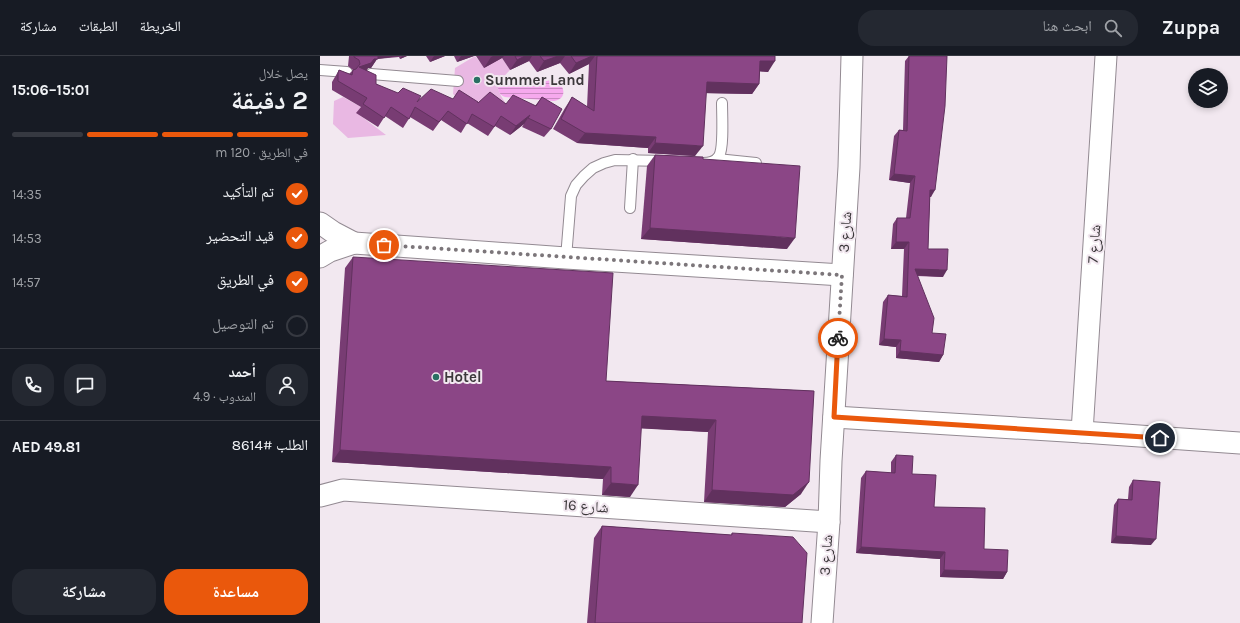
<!DOCTYPE html>
<html lang="ar">
<meta charset="utf-8">
<style>
:root{--surface:#171b24;--page:#242831;--text:#f1f3f6;--muted:#9ea1a6;--line:#363941;--accent:#ea580c}
body{margin:0;font-family:Karla,"Noto Naskh Arabic",sans-serif;background:var(--page);color:var(--text);direction:rtl;height:100vh;display:flex;flex-direction:column;font-size:15px;white-space:nowrap}
*{box-sizing:border-box;margin:0}
p{font-size:13px;color:var(--muted)}
.icon{flex:none;width:22px;height:22px;fill:none;stroke:currentColor;stroke-width:2;stroke-linecap:round;stroke-linejoin:round}
.map{position:relative;flex:1;overflow:hidden;direction:ltr}
.side{display:flex;flex-direction:column;background:var(--surface);width:320px}
.side>*{flex:none}
.controls{position:absolute;left:868px;top:12px;display:grid;gap:8px}
.controls a{display:grid;place-items:center;width:40px;height:40px;border-radius:50%;background:var(--surface);box-shadow:0 2px 6px #0003;font-size:20px}
.pin{position:absolute;display:grid;place-items:center;width:34px;height:34px;color:#fff;margin:-17px;border:2px solid #fff;border-radius:50%;box-shadow:0 1px 4px #0007}
.courier{position:absolute;display:grid;place-items:center;width:40px;height:40px;margin:-20px;border:3px solid #ea580c;border-radius:50%;background:#fff;color:#222;box-shadow:0 1px 5px #0007}
.headline em{font-style:normal;font-weight:700}
.headline div{display:flex;flex-direction:column-reverse}
.headline{display:flex;align-items:center;justify-content:space-between;height:68px;padding:0 12px}
h1{font-size:26px;font-weight:700;line-height:30px}
.bar{display:grid;grid-template-columns:repeat(4,1fr);gap:6px 4px;align-content:center;height:48px;padding:0 12px}
.bar i{height:5px;border-radius:3px;background:var(--line)}
.bar .current{background:var(--accent)}
.bar p{grid-column:span 4}
.line{display:flex;align-items:center;gap:10px;padding:0 12px;border-top:1px solid var(--line)}
.line div{flex:1}
.round{display:grid;place-items:center;flex:none;width:42px;height:42px;border-radius:16px;background:var(--page)}
ol{padding:0 12px;list-style:none}
li{display:flex;align-items:center;gap:12px;height:44px}
li p{margin-inline-start:auto}
li .icon{padding:4px;border-radius:50%;background:var(--accent);color:#fff;stroke-width:4}
li:last-child{color:var(--muted)}
li i{width:22px;height:22px;border:2px solid var(--line);border-radius:50%}
.button{display:flex;gap:8px;margin-top:auto;padding:8px 12px}
.button a{flex:1;height:46px;border-radius:16px;background:var(--accent);color:#fff;font-size:16px;font-weight:700;line-height:46px;text-align:center}
.button a+a{background:var(--page);color:var(--text)}
header{display:flex;align-items:center;gap:24px;box-sizing:border-box;height:56px;padding:0 20px;background:var(--surface);border-bottom:1px solid var(--line)}
header strong{font-size:19px}
nav{display:flex;gap:22px;margin-inline-start:auto;font-size:14px}
.search{width:280px;height:36px;background:var(--page);display:flex;align-items:center;gap:10px;box-sizing:border-box;padding:0 14px;border-radius:16px;color:var(--muted);font-size:15px}
main{display:flex;flex:1;min-height:0}
.map>svg:first-child{display:block}
</style>
<header>
<strong>Zuppa</strong>
<div class="search"><svg class="icon" aria-label="search" viewBox="0 0 24 24"><circle cx="10" cy="10" r="6"/><path d="M15 15l6 6"/></svg>ابحث هنا</div>
<nav><a>الخريطة</a><a>الطبقات</a><a>مشاركة</a></nav>
</header>
<main>
<div class="map">
<svg width="920" height="567" viewBox="0 0 920 567">
<defs>
<pattern id="water-rules" width="6" height="5" patternUnits="userSpaceOnUse"><rect width="6" height="5" fill="#f6a9ee"/><path d="M0 2.5h6" fill="none" stroke="#c88bc2"/></pattern>
</defs>
<rect width="100%" height="100%" fill="#f2e8f0"/>
<g fill="#e9b8e3">
<path d="M 155,0 L 164,11 L 182,2 L 190,14 C 175,30 175,30 186,48 L 153,56 L 133,38 L 135,12 Z"/>
<polygon points="23,41 41,51 37,57 66,79 28,82 13,68 14,45"/>
</g>
<path fill="url(#water-rules)" d="M 187,22 L 237,25 C 246,32 246,43 234,45 L 185,41 C 178,38 177,33 179,25 Z"/>
<g fill="none" stroke-linecap="round" stroke-linejoin="round">
<g stroke="#938a92" stroke-width="12">
<g id="service">
<polyline points="0,14 27,16"/>
<polyline points="51,18 138,25"/>
<polyline points="397,103 436,107"/>
<path d="M 383,107 C 389,107 396,105 399,100 C 404,92 402,58 402,47"/>
<polyline points="310,152 313,103"/>
<polyline points="246,202 251,140 256,129 264,120 273,112 284,107 295,104 345,105"/>
</g>
</g>
<g stroke="#938a92" stroke-width="23">
<g id="minor">
<polyline points="0,167 13,176 34,187"/>
<polyline points="0,201 10,195 34,187 246,202 522,219"/>
<polyline points="514,361 762,376 920,387"/>
<polyline points="762,376 786,0"/>
<polyline points="0,440 23,434 509,466"/>
<polyline points="502,567 509,466 511,405 529,111 532,0"/>
</g>
</g>
<use href="#service" stroke="#fff" stroke-width="10"/>
<use href="#minor" stroke="#fff" stroke-width="21"/>
</g>
<g fill="#783c73">
<polygon points="29,0 87,0 80,3 79,1 57,3 51,12 48,12 46,15 56,28 97,46 133,43 158,46 215,50 222,41 231,73 224,81 202,71 204,68 190,79 175,70 168,80 147,67 141,77 121,64 113,75 90,61 83,72 65,60 58,71 36,57 41,51 12,34 12,26 19,14 29,18 33,14 28,10"/>
<polygon points="106,0 125,0 110,6"/>
<polygon points="134,0 154,0 137,6"/>
<polygon points="156,0 455,0 448,16 440,15 439,28 432,38 386,37 375,100 328,97 328,92 257,87 233,73 245,52 252,41 267,51 269,8 249,18 240,7 217,16 209,5 190,14 182,2 164,12"/>
<polygon points="589,0 627,0 611,141 610,141 608,193 623,221 597,220 612,277 623,299 619,306 576,302 576,291 559,289 563,246 568,239 582,240 584,193 571,193 573,168 577,162 586,162 590,127 569,124 574,80 579,74 583,74 585,5"/>
<polygon points="335,99 383,103 467,193 321,183 327,110"/>
<polygon points="33,201 286,325 494,335 481,438 465,451 384,446 388,376 321,372 310,441 282,439 283,423 12,406 25,212"/>
<polygon points="576,399 592,418 614,451 664,493 687,516 683,523 620,521 620,503 536,497 541,422 546,415 571,417 571,406"/>
<polygon points="813,424 831,489 791,487 794,449 798,443 808,443 809,431"/>
<polygon points="282,470 411,479 412,477 482,567 267,567 274,482"/>
</g>
<g fill="#61315e">
<polygon points="55,0 79,0 57,3 51,12 48,12 45,16 39,11"/>
<polygon points="82,0 87,0 80,3"/>
<polygon points="114,0 125,0 110,6"/>
<polygon points="141,0 154,0 137,6"/>
<polygon points="173,0 184,0 182,2 164,12 171,1"/>
<polygon points="205,0 212,0 209,5 190,14 197,4"/>
<polygon points="238,0 245,0 240,7 217,16 224,5"/>
<polygon points="272,0 275,0 269,8 249,18 256,7"/>
<polygon points="440,5 455,5 448,16 433,15"/>
<polygon points="387,26 439,28 432,38 379,37"/>
<polygon points="210,59 204,68 190,79 196,70"/>
<polygon points="265,77 336,81 328,92 257,87"/>
<polygon points="335,87 383,90 375,100 328,97"/>
<polygon points="574,118 595,120 590,127 569,124"/>
<polygon points="610,134 615,134 611,141 606,140"/>
<polygon points="330,172 475,182 467,193 321,183"/>
<polygon points="576,186 589,186 584,193 571,193"/>
<polygon points="595,213 627,214 623,221 590,219"/>
<polygon points="564,283 581,284 576,291 559,289"/>
<polygon points="580,295 623,299 619,306 576,302"/>
<polygon points="322,360 396,364 388,376 313,372"/>
<polygon points="20,394 291,411 283,423 12,406"/>
<polygon points="489,426 481,438 465,451 384,446 392,434"/>
<polygon points="291,427 318,429 310,441 282,439"/>
<polygon points="796,480 836,483 831,489 791,487"/>
<polygon points="541,491 625,496 620,503 536,497"/>
<polygon points="624,514 687,516 683,523 620,521"/>
</g>
<g fill="#8b4686" stroke="#61315e">
<polygon points="34,0 58,0 58,3 54,3 51,7 39,11 56,19 56,28 78,37 83,32 101,40 97,46 111,33 133,43 139,34 158,46 158,47 170,36 186,48 193,39 216,50 222,41 242,53 231,73 208,62 210,59 196,70 181,60 174,71 152,58 147,68 128,55 119,66 95,51 89,63 71,51 64,62 43,48 47,42 18,25 18,17 19,14 32,19 33,14 36,13 40,8 39,4 34,1"/>
<polygon points="195,0 205,0 197,4"/>
<polygon points="220,0 238,0 224,5"/>
<polygon points="251,0 272,0 256,7"/>
<polygon points="277,0 455,0 455,5 440,5 439,28 387,26 383,90 335,87 336,81 265,77 241,63 252,41 274,55"/>
<polygon points="589,0 627,0 625,50 615,134 610,134 608,193 628,193 627,214 595,213 614,262 612,277 626,278 623,299 580,295 581,284 564,283 568,239 587,241 589,186 576,186 577,162 590,162 595,120 574,118 579,74 587,75"/>
<polygon points="335,99 383,101 383,103 480,110 475,182 330,172"/>
<polygon points="33,201 293,217 286,325 494,335 489,426 473,439 392,434 396,364 322,360 318,429 291,427 291,411 20,394"/>
<polygon points="576,399 593,400 592,418 616,419 614,451 665,452 664,493 688,494 687,516 624,514 625,496 541,491 546,415 575,417"/>
<polygon points="813,424 840,426 836,483 796,480 798,443 812,444"/>
<polygon points="282,470 412,479 412,477 473,481 487,497 482,567 275,567"/>
</g>
<g fill="none" stroke-linecap="round" stroke-linejoin="round">
<polyline stroke="#7c767a" stroke-width="4" stroke-dasharray="0 7.2" points="64,189 522,219 518,282"/>
<polyline stroke="#ea580c" stroke-width="5" points="518,282 514,361 840,382"/>
</g>
<g fill="#2a6f63" stroke="#f2e8f0" stroke-width="1.5">
<circle cx="157" cy="24" r="4"/>
<circle cx="116" cy="321" r="4"/>
</g>
<g text-anchor="middle" dominant-baseline="central" stroke-width="4" stroke-linejoin="round" paint-order="stroke">
<g font-size="15" font-weight="bold" fill="#3c383b" stroke="#f2e8f0" text-anchor="start">
<text x="165" y="24">Summer Land</text>
<text x="124" y="321">Hotel</text>
</g>
<g font-size="15" fill="#3c383b" stroke="#f2e8f0">
<text transform="translate(525 176) rotate(-86)">شارع 3</text>
<text transform="translate(774 188) rotate(-86)">شارع 7</text>
<text transform="translate(266 450) rotate(4)">شارع 16</text>
<text transform="translate(506 499) rotate(-86)">شارع 3</text>
</g>
</g>
</svg>
<div class="controls">
<a><svg class="icon" aria-label="layers" viewBox="0 0 24 24"><path d="M12 4l9 5-9 5-9-5zM3 14l9 5 9-5"/></svg></a>
</div>
<div class="pin" style="left:64px;top:189px;background:#ea580c"><svg class="icon" aria-label="bag" viewBox="0 0 24 24"><path d="M5 8h14l-1 12H6zM9 8a3 3 0 0 1 6 0"/></svg></div>
<div class="pin" style="left:840px;top:382px;background:#1f2937"><svg class="icon" aria-label="home" viewBox="0 0 24 24"><path d="M3 11l9-7 9 7M6 9v11h12V9"/></svg></div>
<div class="courier" style="left:518px;top:282px"><svg class="icon" aria-label="bike" viewBox="0 0 24 24"><circle cx="6" cy="16" r="4"/><circle cx="18" cy="16" r="4"/><path d="M6 16l4-8h5l3 8M10 8l3 8H6M13 5h3"/></svg></div>
</div>
<section class="side">
<div class="headline"><div><h1>2 دقيقة</h1><p>يصل خلال</p></div><em>15:01–15:06</em></div>
<div class="bar"><i class="current"></i><i class="current"></i><i class="current"></i><i></i><p>في الطريق · 120 m</p></div>
<ol>
<li><svg class="icon" aria-label="check" viewBox="0 0 24 24"><path d="M5 12l5 5 9-10"/></svg>تم التأكيد<p>14:35</p></li>
<li><svg class="icon" aria-label="check" viewBox="0 0 24 24"><path d="M5 12l5 5 9-10"/></svg>قيد التحضير<p>14:53</p></li>
<li><svg class="icon" aria-label="check" viewBox="0 0 24 24"><path d="M5 12l5 5 9-10"/></svg>في الطريق<p>14:57</p></li>
<li><i></i>تم التوصيل</li>
</ol>
<div class="line" style="height:72px"><a class="round"><svg class="icon" aria-label="person" viewBox="0 0 24 24"><circle cx="12" cy="8" r="4"/><path d="M4 21q1-7 8-7t8 7"/></svg></a><div><b>أحمد</b><p>المندوب · 4.9</p></div><a class="round"><svg class="icon" aria-label="chat" viewBox="0 0 24 24"><path d="M4 5h16v11H9l-5 4z"/></svg></a><a class="round"><svg class="icon" aria-label="phone" viewBox="0 0 24 24"><path d="M5 4h4l2 5-3 2q2 4 5 5l2-3 5 2v4C11 20 4 13 5 4z"/></svg></a></div>
<div class="line" style="height:52px"><div>الطلب #8614</div><b>AED 49.81</b></div>
<div class="button"><a>مساعدة</a><a>مشاركة</a></div>
</section>
</main>
